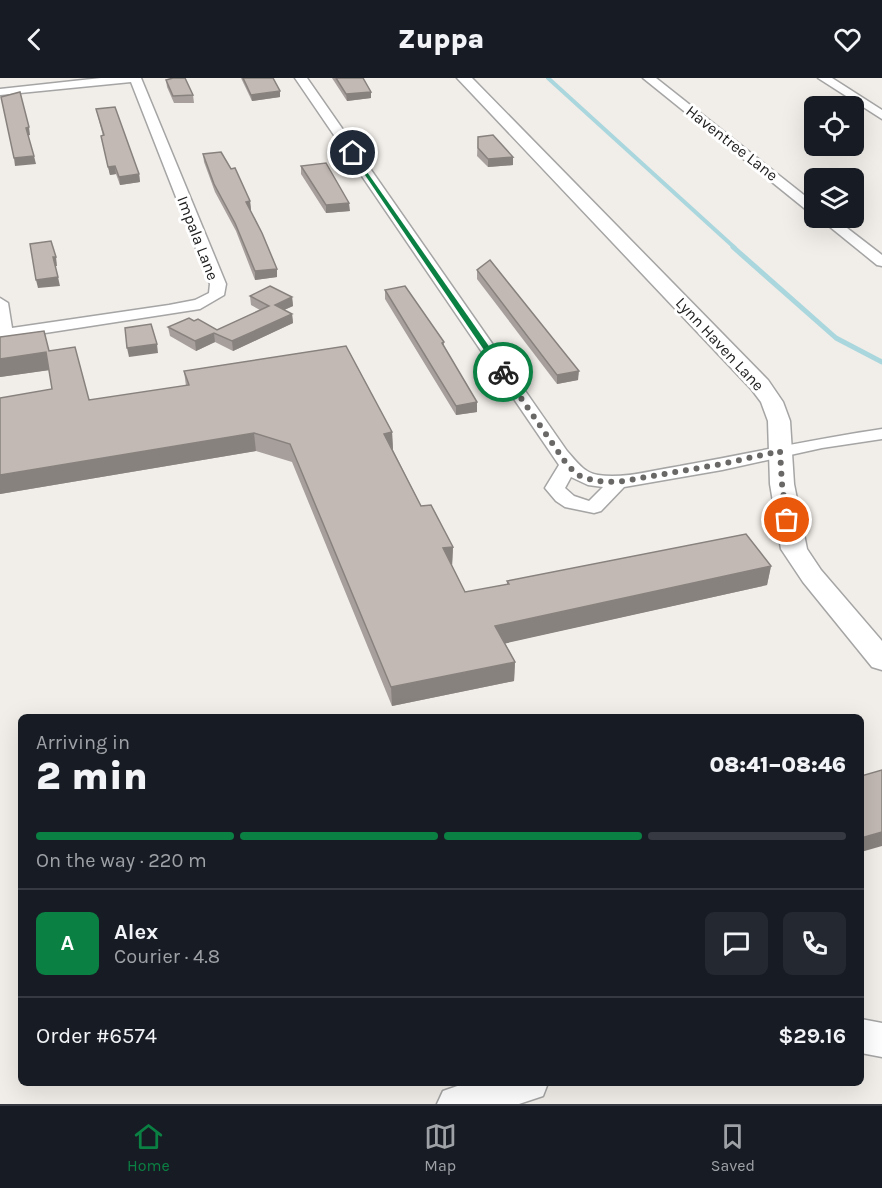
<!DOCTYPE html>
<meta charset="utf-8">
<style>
:root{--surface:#171b24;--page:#242831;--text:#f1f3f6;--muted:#9ea1a6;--line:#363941;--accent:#0b8043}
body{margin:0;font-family:Karla,sans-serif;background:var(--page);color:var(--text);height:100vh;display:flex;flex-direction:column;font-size:22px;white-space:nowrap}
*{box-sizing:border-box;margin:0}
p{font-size:20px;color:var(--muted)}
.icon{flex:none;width:33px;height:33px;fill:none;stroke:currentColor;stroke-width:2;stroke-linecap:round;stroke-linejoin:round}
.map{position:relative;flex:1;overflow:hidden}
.side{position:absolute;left:18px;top:636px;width:846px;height:372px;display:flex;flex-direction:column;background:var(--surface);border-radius:9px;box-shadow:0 6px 24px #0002}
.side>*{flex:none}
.fabs{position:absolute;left:804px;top:18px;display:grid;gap:12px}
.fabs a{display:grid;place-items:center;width:60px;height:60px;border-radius:9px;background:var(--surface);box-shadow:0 6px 24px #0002;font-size:30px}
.pin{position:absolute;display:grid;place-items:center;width:51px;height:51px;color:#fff;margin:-26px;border:3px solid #fff;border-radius:50%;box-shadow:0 2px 6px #0007}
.courier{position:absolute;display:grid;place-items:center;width:60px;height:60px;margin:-30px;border:4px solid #0b8043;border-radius:50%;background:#fff;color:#222;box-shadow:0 2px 8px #0007}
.head em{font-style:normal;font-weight:800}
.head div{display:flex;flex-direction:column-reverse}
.head{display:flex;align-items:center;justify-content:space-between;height:102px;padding:0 18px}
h1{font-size:39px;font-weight:800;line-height:45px}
.bar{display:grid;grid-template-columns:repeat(4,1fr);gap:9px 6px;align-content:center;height:72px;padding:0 18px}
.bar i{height:8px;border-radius:4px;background:var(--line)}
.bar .selected{background:var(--accent)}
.bar p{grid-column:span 4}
.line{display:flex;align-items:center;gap:15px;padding:0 18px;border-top:2px solid var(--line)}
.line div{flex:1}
.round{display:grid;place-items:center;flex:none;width:63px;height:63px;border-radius:9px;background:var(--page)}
header{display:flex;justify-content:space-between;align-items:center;height:78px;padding:0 18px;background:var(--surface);font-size:27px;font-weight:800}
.dock{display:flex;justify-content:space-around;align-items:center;height:84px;border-top:2px solid var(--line);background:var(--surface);font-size:16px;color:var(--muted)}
.dock a{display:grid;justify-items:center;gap:3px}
.dock .selected{color:var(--accent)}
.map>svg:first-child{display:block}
</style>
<header><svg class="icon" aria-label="back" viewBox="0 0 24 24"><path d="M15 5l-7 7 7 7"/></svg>Zuppa<svg class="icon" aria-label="heart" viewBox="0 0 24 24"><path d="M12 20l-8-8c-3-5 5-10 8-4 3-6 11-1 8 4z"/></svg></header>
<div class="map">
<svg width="882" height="1026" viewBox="0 0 882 1026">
<rect width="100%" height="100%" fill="#f1ede8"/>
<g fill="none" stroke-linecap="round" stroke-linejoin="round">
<polyline stroke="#aad7de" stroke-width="4" points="548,0 735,170"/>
<polyline stroke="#aad7de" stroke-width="5" points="733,169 836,260 882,284"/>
<g stroke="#a5a5a5" stroke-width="3">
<g id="minor">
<polygon points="101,0 141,0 226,206 224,217 200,231 0,262 0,220 8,225 12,250 169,227 195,222 209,215 210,206 131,4 0,17 0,11"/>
<path d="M 295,0 L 307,0 L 567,373 C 576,383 584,395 598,397 C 625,401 654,392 680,388 C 747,376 814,361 882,351 L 882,361 L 822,370 L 722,392 L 624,409 L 601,433 L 594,435 L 565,429 L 556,423 L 545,410 L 559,387 ZM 571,399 L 588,407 L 603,409 L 589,423 L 574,418 L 565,410 Z"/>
<polygon points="643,0 656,0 814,125 814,135 809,134"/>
<polygon points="818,0 832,0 882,32 882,41"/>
<polygon points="819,140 834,140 882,177 882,188 877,187"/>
</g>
</g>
<g stroke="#a5a5a5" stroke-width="3">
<g id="tertiary">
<polygon points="457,0 472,0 768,302 783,324 790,343 794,406 807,471 821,492 882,563 882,592 872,589 803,504 781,471 770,406 768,343 761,324 752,312"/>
<polygon points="861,941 882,945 882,979 861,975"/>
<polygon points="466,1005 548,1005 543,1018 519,1026 437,1026 443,1013"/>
</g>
</g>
<use href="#minor" fill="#fff" fill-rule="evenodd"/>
<use href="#tertiary" fill="#fff" fill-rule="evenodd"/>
</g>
<g fill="#a79f9b">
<polygon points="241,0 273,0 280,13 280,19 252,23"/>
<polygon points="332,0 363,0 371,20 347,23"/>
<polygon points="166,2 193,17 194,25 174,25 167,9"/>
<polygon points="96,31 139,96 140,104 120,107 116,96 110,97 101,58 103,58"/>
<polygon points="478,59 513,87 488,89 477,78"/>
<polygon points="203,76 231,91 250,123 251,132 250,132 277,199 255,202 236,153 215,114 204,84"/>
<polygon points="301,88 350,133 326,135 301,96"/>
<polygon points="477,192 578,302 557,306 477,201"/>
<polygon points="385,212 444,264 444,269 477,334 456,337 385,221"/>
<polygon points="250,218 292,219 293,228 284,232 292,236 293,245 233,273 215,264 196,273 170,258 168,249 194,243 217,252 260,232 251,227"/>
<polygon points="44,253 49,273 75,269 89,322 186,308 184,293 346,268 392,354 393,372 421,428 431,427 453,469 452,488 465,514 507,507 507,503 746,456 771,488 767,507 505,565 515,584 514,603 392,628 292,384 256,373 0,416 0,320 52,311 49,292 0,299 0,259"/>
</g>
<g fill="#88827e">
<polygon points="280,13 280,19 252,23 251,17"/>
<polygon points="371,14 371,20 347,23 346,16"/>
<polygon points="29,49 30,57 27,58 26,50"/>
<polygon points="34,78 36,86 15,88 14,80"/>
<polygon points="513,79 513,87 488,89 488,81"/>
<polygon points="115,88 116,96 110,97 108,89"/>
<polygon points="139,96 140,104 120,107 119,99"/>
<polygon points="250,123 251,132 247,132 246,124"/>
<polygon points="349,125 350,133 326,135 326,127"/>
<polygon points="53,179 56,179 57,188 55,188"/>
<polygon points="277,191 277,199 255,202 255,193"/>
<polygon points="58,199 60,208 38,210 36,202"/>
<polygon points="292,219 293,228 275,236 275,227"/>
<polygon points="292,236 293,245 233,273 232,263"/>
<polygon points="214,255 215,264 196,273 195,263"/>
<polygon points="157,266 158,275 129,279 127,270"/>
<polygon points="46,274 50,292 0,299 0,281"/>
<polygon points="579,293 578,302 557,306 557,297"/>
<polygon points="477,324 477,334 456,337 456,328"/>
<polygon points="392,354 393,372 384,356"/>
<polygon points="254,355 256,373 0,416 0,397"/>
<polygon points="453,469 452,488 443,470"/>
<polygon points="771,488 767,507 494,568 495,548"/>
<polygon points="515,584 514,603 392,628 391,609"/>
<polygon points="882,754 882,768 861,774 861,760"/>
</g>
<g fill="#c2b9b4" stroke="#88827e" stroke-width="1.5">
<polygon points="173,0 185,0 193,17 173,18 166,2"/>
<polygon points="243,0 273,0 280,13 251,17"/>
<polygon points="336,0 363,0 371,14 346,16"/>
<polygon points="20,14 29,49 26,50 34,78 14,80 1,19"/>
<polygon points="115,29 139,96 119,99 115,88 108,89 101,58 104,57 96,31"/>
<polygon points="493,57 513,79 488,81 478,70 478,59"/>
<polygon points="221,74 231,91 235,90 250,123 246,124 262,155 277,191 255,193 235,145 214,106 203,76"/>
<polygon points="326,85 349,125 326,127 301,88"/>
<polygon points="51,163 56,179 53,179 58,199 36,202 30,166"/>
<polygon points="490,182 579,293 557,297 477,192"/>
<polygon points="270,208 292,219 275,227 292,236 232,263 214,255 195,263 168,249 189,240 194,243 198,241 217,252 269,228 250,218"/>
<polygon points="405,208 444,264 442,265 477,324 456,328 385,212"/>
<polygon points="151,246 157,266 127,270 125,250"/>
<polygon points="44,253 49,273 75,269 89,322 189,307 184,293 346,268 392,354 384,356 421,428 431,427 453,469 443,470 465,514 509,506 507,503 746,456 771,488 495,548 515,584 391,609 290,366 254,355 0,397 0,320 52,311 46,274 0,281 0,259"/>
<polygon points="882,692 882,754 861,760 861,698"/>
</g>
<polygon fill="#0b8043" points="353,74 507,294 506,295 499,294 350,75"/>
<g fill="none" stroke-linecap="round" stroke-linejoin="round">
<polyline stroke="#6a6867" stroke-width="6" stroke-dasharray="0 10.8" points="503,294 568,388 580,398 595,403 618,404 722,386 780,373 782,406 787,442"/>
</g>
<g text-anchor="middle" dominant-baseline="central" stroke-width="6" stroke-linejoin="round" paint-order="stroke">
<g font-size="16" fill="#212121" stroke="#fff">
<text transform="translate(732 65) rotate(38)">Haventree Lane</text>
<text transform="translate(198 160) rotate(69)">Impala Lane</text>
<text transform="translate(720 266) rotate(47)">Lynn Haven Lane</text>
</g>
</g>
</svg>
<div class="fabs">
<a><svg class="icon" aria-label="locate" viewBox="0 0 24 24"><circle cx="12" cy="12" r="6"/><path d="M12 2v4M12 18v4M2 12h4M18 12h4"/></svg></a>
<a><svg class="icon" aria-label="layers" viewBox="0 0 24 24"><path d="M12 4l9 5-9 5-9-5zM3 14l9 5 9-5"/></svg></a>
</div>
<div class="pin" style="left:787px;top:442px;background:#ea580c"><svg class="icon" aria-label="bag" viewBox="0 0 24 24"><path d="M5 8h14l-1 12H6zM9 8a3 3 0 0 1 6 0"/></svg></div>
<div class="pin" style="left:353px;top:75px;background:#1f2937"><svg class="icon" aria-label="home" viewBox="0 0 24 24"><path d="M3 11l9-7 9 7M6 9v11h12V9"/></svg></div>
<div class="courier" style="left:503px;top:294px"><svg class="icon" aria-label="bike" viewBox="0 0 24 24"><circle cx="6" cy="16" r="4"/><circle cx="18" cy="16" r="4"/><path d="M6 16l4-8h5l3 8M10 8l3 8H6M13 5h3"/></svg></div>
<section class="side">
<div class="head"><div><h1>2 min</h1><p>Arriving in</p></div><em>08:41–08:46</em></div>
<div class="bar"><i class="selected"></i><i class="selected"></i><i class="selected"></i><i></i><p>On the way · 220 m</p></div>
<div class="line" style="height:108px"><b class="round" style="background:var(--accent);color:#fff">A</b><div><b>Alex</b><p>Courier · 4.8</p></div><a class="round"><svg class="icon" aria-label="chat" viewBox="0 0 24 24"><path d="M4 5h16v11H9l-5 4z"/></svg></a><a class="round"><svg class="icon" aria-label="phone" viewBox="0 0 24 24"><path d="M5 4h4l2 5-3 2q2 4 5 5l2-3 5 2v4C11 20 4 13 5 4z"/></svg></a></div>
<div class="line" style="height:78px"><div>Order #6574</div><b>$29.16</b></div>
</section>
</div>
<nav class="dock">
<a class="selected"><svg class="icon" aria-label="home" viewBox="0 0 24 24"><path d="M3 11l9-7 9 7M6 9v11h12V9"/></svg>Home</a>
<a><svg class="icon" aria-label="map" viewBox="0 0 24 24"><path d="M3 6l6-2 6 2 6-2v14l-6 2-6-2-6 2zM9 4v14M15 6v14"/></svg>Map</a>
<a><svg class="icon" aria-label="saved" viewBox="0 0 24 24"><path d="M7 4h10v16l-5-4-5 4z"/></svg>Saved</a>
</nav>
